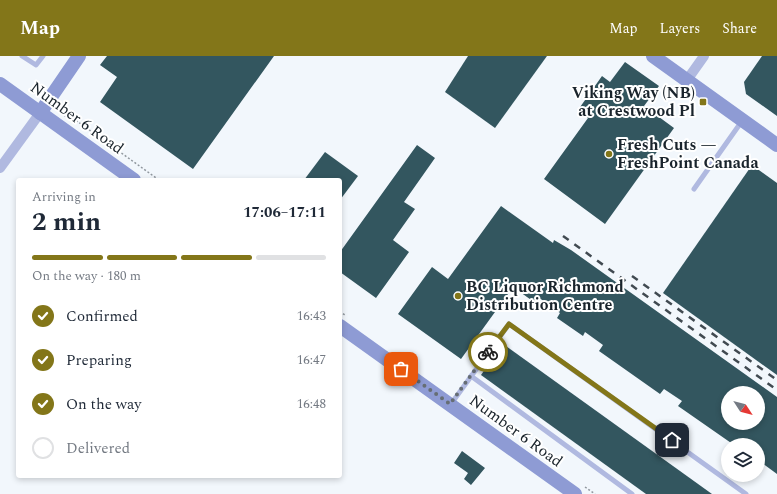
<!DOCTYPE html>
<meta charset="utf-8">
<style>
:root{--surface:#fff;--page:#f6f6f7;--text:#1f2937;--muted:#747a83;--line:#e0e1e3;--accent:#837619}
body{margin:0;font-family:Spectral,serif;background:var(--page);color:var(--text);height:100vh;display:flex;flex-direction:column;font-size:15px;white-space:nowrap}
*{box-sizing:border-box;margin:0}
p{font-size:13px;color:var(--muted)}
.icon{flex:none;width:22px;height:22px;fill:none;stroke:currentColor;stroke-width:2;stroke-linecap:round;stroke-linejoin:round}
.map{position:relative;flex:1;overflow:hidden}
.panel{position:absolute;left:16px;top:122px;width:326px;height:300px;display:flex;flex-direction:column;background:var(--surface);border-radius:4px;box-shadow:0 2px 6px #0003}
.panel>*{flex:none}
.needle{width:26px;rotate:126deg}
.tools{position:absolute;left:721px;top:330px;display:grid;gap:8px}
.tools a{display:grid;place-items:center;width:44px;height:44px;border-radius:50%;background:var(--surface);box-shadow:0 2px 6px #0003;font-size:20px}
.pin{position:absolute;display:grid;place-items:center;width:34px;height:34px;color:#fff;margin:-17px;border-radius:8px;box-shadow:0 2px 6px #0006}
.courier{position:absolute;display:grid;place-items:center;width:40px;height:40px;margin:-20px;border:3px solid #837619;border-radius:50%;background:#fff;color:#222;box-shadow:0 1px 5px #0007}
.summary em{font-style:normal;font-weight:700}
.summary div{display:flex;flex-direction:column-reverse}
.summary{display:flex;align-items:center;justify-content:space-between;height:68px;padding:0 16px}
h1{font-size:26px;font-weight:700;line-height:30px}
.bar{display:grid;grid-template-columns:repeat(4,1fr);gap:6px 4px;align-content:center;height:48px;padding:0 16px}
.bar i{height:5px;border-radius:3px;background:var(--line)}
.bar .active{background:var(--accent)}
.bar p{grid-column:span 4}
ol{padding:0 16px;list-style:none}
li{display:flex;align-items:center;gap:12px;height:44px}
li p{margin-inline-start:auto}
li .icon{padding:4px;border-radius:50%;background:var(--accent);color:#fff;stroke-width:4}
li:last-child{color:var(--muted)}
li i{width:22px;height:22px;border:2px solid var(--line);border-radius:50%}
header{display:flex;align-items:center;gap:24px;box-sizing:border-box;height:56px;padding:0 20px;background:var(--accent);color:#fff}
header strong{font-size:19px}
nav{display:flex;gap:22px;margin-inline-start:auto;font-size:14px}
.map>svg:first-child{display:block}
</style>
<header>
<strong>Map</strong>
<nav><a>Map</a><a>Layers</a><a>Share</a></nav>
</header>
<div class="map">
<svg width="777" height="438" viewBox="0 0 777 438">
<rect width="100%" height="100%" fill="#f2f7fc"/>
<g fill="#33565f" fill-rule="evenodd">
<polygon points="107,0 274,0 193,113 100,46 117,21 100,9"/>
<polygon points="468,0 547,0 495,72 445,36"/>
<polygon points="762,0 777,0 777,60 746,38 744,26"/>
<polygon points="625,6 659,30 644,50 674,72 605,168 544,123 588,62 578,54 602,20 610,26"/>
<polygon points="417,89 435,102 404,146 415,153 393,184 409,196 376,242 340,216 340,196"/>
<polygon points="325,96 358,120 340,144 340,124 304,124"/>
<polygon points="752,109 777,127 777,319 663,237"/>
<path d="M 501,150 L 553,187 L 554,184 L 571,194 L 777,341 L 777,418 L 762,407 L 765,402 L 758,397 L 758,389 L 747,389 L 741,385 L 739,389 L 734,389 L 678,350 L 682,345 L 664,333 L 660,338 L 599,295 L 603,289 L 585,276 L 583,280 L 557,262 L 560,257 L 538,241 L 534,246 L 513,231 L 461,303 L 398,258 L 432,211 L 448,223 ZM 728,337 L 758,337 L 758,367 L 728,367 Z"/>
<polygon points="503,288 712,438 646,438 481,319"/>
<polygon points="462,395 485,412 471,429 464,423 468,417 454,407"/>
</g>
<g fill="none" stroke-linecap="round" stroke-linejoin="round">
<g stroke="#90979e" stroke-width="1.5" stroke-dasharray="2 2" stroke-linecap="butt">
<polyline points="61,53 65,60 74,63 159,124"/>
<polyline points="340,255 346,260"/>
<polyline points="585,431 595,438"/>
</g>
<g stroke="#b0b9e0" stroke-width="5">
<polyline points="22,0 36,9 43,0"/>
<polyline points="694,133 742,65"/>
<polyline points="471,320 632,438"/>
<polyline points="451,348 509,268 746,438"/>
</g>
<g stroke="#b0b9e0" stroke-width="10">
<polyline points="687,24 704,0"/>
<polyline points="0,112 40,57"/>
</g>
<g stroke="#8e9bd4" stroke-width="14">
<polyline points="653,0 777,89"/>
<polyline points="0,28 134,124"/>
<polyline points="40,57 79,0"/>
<polyline points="340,270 575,438"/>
</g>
<g stroke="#414a51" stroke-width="2.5" stroke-dasharray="7 7" stroke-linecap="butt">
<polyline points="563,180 777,334"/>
<polyline points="632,220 777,324"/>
</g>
</g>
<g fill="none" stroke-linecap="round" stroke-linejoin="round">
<polyline stroke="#666e75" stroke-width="4" stroke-dasharray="0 7.2" points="401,313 450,348 488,296"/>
<polyline stroke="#837619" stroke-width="5" points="488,296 509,268 672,384"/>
</g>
<g fill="#837619" stroke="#fff" stroke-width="1.5">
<rect x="699" y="42" width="8" height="8" rx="2"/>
<circle cx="609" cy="98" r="4"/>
<circle cx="458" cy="240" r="4"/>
</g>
<g text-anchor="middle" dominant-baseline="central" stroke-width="4" stroke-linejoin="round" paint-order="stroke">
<g font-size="16" font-weight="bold" fill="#1a242c" stroke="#fff" text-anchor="start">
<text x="695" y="37" text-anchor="end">Viking Way (NB)<tspan x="695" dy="18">at Crestwood Pl</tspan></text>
<text x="617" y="89">Fresh Cuts —<tspan x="617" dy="18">FreshPoint Canada</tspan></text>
<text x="466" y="231">BC Liquor Richmond<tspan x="466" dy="18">Distribution Centre</tspan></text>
</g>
<g font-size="16" fill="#1a242c" stroke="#fff">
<text transform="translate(77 62) rotate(36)">Number 6 Road</text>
<text transform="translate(516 375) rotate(36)">Number 6 Road</text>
</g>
</g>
</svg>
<div class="tools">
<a><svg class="needle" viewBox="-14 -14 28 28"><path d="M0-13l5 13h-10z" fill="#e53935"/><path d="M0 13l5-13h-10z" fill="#747a83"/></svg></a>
<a><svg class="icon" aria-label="layers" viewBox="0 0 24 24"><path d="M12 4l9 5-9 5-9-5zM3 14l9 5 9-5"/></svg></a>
</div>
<div class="pin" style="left:401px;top:313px;background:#ea580c"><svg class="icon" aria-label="bag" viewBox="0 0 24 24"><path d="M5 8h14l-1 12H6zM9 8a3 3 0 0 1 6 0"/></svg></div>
<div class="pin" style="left:672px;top:384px;background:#1f2937"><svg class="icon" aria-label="home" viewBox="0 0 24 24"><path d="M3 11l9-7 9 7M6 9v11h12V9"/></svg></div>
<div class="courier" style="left:488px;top:296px"><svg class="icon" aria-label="bike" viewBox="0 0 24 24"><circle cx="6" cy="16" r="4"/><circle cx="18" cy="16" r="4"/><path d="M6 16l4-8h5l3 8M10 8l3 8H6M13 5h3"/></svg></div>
<section class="panel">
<div class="summary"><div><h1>2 min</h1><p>Arriving in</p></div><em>17:06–17:11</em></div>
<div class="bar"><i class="active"></i><i class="active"></i><i class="active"></i><i></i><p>On the way · 180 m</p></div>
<ol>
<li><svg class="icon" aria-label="check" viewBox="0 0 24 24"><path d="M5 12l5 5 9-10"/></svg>Confirmed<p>16:43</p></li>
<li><svg class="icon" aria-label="check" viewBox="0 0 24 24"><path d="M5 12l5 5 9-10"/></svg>Preparing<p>16:47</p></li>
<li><svg class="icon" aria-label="check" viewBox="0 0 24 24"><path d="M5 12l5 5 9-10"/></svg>On the way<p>16:48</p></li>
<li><i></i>Delivered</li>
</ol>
</section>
</div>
